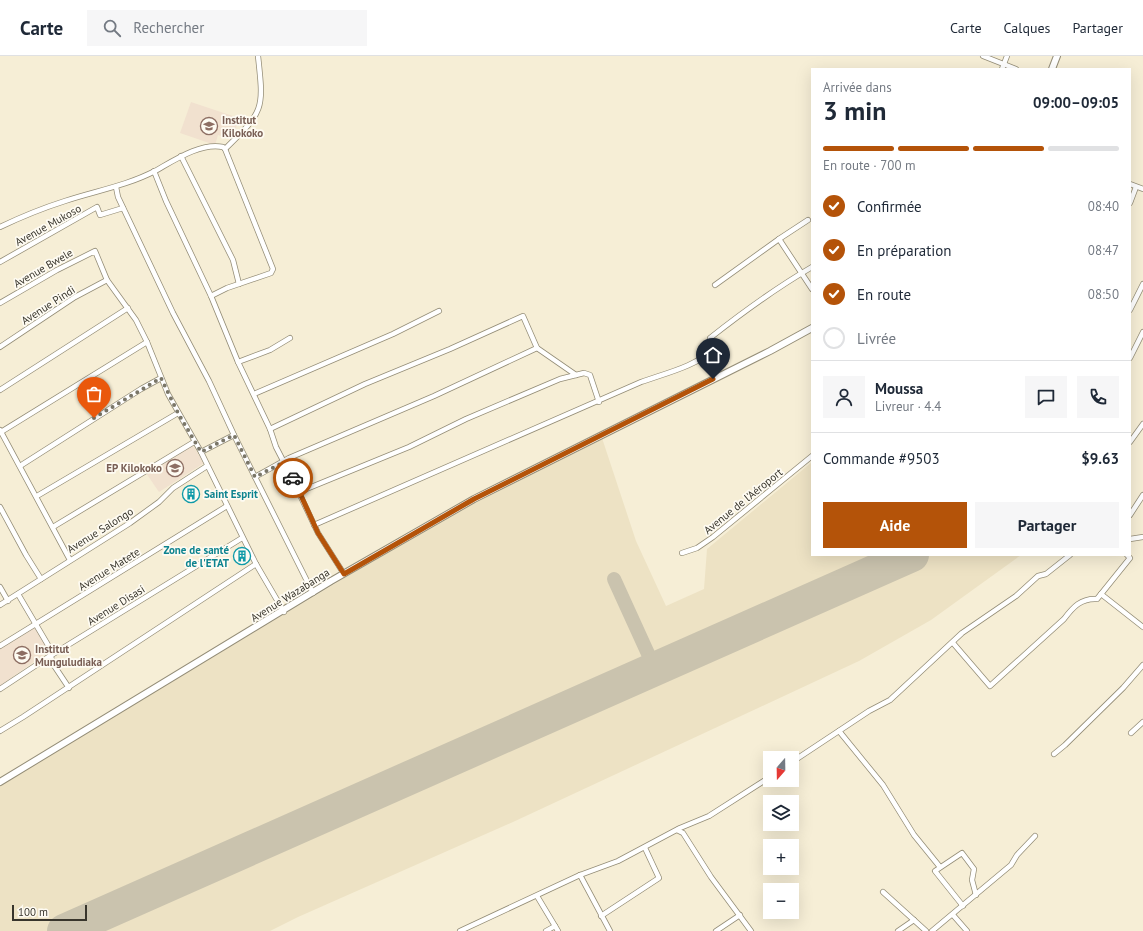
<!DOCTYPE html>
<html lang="fr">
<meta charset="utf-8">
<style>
:root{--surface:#fff;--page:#f6f6f7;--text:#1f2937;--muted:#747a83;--line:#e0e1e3;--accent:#b45309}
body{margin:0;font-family:"PT Sans",sans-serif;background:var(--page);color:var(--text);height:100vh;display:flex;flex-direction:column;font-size:15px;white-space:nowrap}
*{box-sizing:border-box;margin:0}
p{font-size:13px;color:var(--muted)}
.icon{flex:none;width:22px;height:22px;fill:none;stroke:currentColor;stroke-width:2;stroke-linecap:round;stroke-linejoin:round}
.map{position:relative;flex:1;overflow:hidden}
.details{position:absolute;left:811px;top:12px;width:320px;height:488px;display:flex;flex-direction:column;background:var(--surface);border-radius:0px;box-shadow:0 4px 16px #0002}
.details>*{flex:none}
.needle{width:26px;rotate:200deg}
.tools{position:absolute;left:763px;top:695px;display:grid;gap:8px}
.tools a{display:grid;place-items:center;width:36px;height:36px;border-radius:0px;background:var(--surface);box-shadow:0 4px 16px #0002;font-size:20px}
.scale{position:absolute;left:12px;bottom:10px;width:75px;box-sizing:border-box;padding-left:4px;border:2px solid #38352c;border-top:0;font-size:11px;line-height:14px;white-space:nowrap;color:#38352c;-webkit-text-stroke:3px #fefbf2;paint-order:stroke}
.pin{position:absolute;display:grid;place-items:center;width:34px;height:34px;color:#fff;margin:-41px -17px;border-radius:50% 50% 50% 0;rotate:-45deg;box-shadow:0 0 4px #0007}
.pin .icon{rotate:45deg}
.courier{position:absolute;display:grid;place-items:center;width:40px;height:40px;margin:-20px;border:3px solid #b45309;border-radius:50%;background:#fff;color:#222;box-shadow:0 1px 5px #0007}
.head em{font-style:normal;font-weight:700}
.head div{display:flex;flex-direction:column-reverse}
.head{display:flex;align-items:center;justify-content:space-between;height:68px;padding:0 12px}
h1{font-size:26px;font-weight:700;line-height:30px}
.bar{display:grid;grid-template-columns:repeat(4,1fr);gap:6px 4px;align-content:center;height:48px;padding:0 12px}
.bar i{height:5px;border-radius:3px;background:var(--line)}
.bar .active{background:var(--accent)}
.bar p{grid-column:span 4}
.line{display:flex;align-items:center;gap:10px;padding:0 12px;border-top:1px solid var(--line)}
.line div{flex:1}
.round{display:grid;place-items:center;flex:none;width:42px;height:42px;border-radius:0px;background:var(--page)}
ol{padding:0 12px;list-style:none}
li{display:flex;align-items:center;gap:12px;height:44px}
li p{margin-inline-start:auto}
li .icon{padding:4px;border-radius:50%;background:var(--accent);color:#fff;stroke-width:4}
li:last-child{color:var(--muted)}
li i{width:22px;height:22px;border:2px solid var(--line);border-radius:50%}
.cta{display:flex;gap:8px;margin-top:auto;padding:8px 12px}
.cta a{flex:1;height:46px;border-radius:0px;background:var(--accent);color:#fff;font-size:16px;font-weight:700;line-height:46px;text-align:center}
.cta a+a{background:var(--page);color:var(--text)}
header{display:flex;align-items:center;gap:24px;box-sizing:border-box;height:56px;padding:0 20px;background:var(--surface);border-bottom:1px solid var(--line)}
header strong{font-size:19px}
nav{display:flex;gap:22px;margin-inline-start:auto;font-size:14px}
.search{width:280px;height:36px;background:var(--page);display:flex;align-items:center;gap:10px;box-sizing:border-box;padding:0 14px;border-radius:0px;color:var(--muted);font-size:15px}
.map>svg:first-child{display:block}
</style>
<header>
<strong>Carte</strong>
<div class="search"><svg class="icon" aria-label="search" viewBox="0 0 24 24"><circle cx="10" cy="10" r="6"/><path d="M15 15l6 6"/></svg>Rechercher</div>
<nav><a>Carte</a><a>Calques</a><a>Partager</a></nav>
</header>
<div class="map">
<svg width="1143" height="875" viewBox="0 0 1143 875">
<rect width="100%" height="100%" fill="#f6eed6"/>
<polygon fill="#ede2c4" points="602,382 636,485 666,550 704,533 707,493 812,406 812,499 1021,499 931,564 859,605 513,766 298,861 270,875 0,875 0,729 481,440"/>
<g fill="#f1e1cf">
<polygon points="191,46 239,62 232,84 218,79 215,89 180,77"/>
<polygon points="192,388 204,407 159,436 146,417"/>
<polygon points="35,571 48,593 46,597 0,630 0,592"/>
</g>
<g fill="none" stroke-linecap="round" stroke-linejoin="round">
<polyline stroke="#cac3ae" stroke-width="14" points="614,523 655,613"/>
<polyline stroke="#cac3ae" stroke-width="34" points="64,875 912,499"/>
<g stroke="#948d77" stroke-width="6">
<g id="street">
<polyline points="983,0 1016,13"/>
<polyline points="1002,13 1007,0"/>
<path d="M 225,93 C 264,55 264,54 258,0"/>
<polyline points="181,100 233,204 239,228"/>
<polyline points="154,115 166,145 211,240 238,306 270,373 276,391 292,422 318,477 344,518"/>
<polyline points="1130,128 1143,133"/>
<polyline points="116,131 118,141 173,257 209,325 234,379 313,537"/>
<polyline points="1130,147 1136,131"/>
<path d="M 0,171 C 21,161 43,152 65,145 C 95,135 126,130 155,115 C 173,105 201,86 223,91 L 225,93 L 273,213 L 271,217 L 227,232 L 211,240"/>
<polyline points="779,183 812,233"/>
<polyline points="0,206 97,151 100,159 123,152"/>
<polyline points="715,229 779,183 808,164"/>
<polyline points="0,247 57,214 95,195 107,224 136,264 147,286 168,338 201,396 256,508 284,556"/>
<polyline points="1130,254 1143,228"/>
<polyline points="0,291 75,241 107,224"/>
<polyline points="1130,302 1143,276"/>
<polyline points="238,306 270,294 290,282"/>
<polyline points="0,334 128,252"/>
<polyline points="254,338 393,278 439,255"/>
<polyline points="270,373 365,328 450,293 523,260 537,292 576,319"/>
<polyline points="0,374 70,504"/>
<polyline points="1,376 147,286"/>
<polyline points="1130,386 1143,368"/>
<polyline points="201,396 234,379"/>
<polyline points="20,410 141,333 161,322"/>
<polyline points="255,421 289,402 434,340 537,292"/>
<polyline points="299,436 409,391 466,363 560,323 584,317 590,319 599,346"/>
<polyline points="37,440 178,357"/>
<polyline points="0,451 26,499 41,523"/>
<polyline points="1130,459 1143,439"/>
<path d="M 314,469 L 641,326 C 666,317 695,311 715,292 L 710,282 C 743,256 776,232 812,211"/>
<polyline points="53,471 194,386"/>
<polyline points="1130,483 1143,481"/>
<polyline points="682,497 697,492 713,481 812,400"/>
<polyline points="0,531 8,545"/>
<polyline points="18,538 48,589 53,608 69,632"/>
<polyline points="1101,538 1143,571"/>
<polyline points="0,549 130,467 159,446 173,432 207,410"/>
<path d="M 953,587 L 990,630 L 1064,563 C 1073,551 1081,542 1097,543 L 1130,502 L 1127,499"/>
<polyline points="0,590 227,450"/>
<polyline points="0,633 50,600 242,482"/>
<polyline points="0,675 23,661 256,508"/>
<polyline points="839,675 883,729 914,779 940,811"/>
<polyline points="1131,677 1143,666"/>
<polyline points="1054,698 1065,689 1123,632 1143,609"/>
<polyline points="792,706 869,655 890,644 962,577 1016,540 1038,520 1046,518 1070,499"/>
<polyline points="677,774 683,777 711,821 751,875"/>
<polyline points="580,819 610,875"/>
<polyline points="883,836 926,875"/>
<polyline points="537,840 558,875"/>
<polyline points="963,850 935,815 962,797 974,813 972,824 976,839"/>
<polyline points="953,859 967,875"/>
<polyline points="601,860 659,822 645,792"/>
<polyline points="460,875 580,819 618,805 680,772 709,760 770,721"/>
<polyline points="546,875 555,870"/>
<polyline points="716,875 740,859"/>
<polyline points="898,875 914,864"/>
<polyline points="932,875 1011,809 1017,799 1035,780"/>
</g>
</g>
<g stroke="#948d77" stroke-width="8">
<g id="secondary">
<polyline points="1052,13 1057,0"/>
<polyline points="0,726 331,525 474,443 770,295 812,272"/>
</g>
</g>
<use href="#street" stroke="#fff" stroke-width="4.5"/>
<use href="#secondary" stroke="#fff" stroke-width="6"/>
</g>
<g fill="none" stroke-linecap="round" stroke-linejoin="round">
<polyline stroke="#7a7668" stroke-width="4" stroke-dasharray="0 7.2" points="94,362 161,322 178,357 201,396 234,379 255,421 284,406 293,422"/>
<polyline stroke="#b45309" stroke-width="5" points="293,422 318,477 344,518 474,443 713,323"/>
</g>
<defs>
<g id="school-ring" transform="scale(0.9)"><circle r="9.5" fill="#fefbf2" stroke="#8d6e63" stroke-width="1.5"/><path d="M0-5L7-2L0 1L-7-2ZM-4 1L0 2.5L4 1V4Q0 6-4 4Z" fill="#8d6e63"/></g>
<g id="building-ring" transform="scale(0.9)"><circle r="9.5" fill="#fefbf2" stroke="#0f9aa8" stroke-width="1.5"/><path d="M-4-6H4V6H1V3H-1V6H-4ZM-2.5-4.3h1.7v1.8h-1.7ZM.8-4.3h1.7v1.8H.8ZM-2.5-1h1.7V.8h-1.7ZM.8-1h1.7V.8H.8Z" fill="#0f9aa8"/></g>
</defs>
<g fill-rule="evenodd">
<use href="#school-ring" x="209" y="70"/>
<use href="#school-ring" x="175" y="412"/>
<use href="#building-ring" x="191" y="438"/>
<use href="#building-ring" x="242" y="500"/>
<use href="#school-ring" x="22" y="599"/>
</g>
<g text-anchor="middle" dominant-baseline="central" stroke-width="3.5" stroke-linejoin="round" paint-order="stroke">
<g font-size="11" font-weight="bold" fill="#785e54" stroke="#fefbf2" text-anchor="start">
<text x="222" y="64">Institut<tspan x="222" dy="13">Kilokoko</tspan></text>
<text x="162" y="412" text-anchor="end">EP Kilokoko</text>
<text x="35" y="593">Institut<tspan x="35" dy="13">Munguludiaka</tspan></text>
</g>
<g font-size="11" fill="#38352c" stroke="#fefbf2">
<text transform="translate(48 169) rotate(-29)">Avenue Mukoso</text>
<text transform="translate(43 212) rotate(-30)">Avenue Bwele</text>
<text transform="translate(48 249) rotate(-33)">Avenue Pindi</text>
<text transform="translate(743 445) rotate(-39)">Avenue de l'Aéroport</text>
<text transform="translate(100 474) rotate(-32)">Avenue Salongo</text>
<text transform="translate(109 513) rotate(-32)">Avenue Matete</text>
<text transform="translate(290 539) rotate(-32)">Avenue Wazabanga</text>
<text transform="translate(116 549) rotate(-32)">Avenue Disasi</text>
</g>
<g font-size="11" font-weight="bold" fill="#0d838f" stroke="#fefbf2" text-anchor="start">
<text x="204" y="438">Saint Esprit</text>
<text x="229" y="494" text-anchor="end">Zone de santé<tspan x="229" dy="13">de l'ETAT</tspan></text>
</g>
</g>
</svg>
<div class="tools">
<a><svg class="needle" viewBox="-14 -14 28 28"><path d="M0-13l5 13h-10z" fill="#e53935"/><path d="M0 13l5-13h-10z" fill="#747a83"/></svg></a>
<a><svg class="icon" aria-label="layers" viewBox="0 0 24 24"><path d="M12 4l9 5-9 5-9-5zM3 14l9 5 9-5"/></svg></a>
<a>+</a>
<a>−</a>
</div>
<div class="scale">100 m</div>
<div class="pin" style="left:94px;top:362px;background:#ea580c"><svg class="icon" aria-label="bag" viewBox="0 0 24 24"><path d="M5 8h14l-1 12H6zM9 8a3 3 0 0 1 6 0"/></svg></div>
<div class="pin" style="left:713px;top:323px;background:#1f2937"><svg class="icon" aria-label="home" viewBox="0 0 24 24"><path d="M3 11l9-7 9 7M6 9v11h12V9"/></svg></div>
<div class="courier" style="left:293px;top:422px"><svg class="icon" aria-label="car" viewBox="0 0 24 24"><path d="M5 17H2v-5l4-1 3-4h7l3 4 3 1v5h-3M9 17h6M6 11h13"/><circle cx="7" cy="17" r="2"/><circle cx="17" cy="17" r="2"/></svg></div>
<section class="details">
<div class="head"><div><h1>3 min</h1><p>Arrivée dans</p></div><em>09:00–09:05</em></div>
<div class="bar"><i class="active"></i><i class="active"></i><i class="active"></i><i></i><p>En route · 700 m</p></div>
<ol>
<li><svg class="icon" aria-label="check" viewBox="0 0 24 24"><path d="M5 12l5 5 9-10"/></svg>Confirmée<p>08:40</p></li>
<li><svg class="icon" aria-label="check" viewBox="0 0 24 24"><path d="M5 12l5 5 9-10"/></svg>En préparation<p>08:47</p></li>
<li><svg class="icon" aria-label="check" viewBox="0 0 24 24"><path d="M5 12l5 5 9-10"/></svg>En route<p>08:50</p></li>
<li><i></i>Livrée</li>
</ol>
<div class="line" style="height:72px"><a class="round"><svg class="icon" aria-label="person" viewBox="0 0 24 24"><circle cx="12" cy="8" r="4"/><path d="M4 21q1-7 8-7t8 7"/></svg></a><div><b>Moussa</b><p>Livreur · 4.4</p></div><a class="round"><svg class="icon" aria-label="chat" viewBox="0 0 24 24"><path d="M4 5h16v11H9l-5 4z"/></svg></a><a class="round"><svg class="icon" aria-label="phone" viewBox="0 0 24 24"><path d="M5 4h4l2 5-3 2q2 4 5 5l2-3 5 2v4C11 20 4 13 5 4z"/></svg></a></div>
<div class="line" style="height:52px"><div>Commande #9503</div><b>$9.63</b></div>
<div class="cta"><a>Aide</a><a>Partager</a></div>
</section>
</div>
